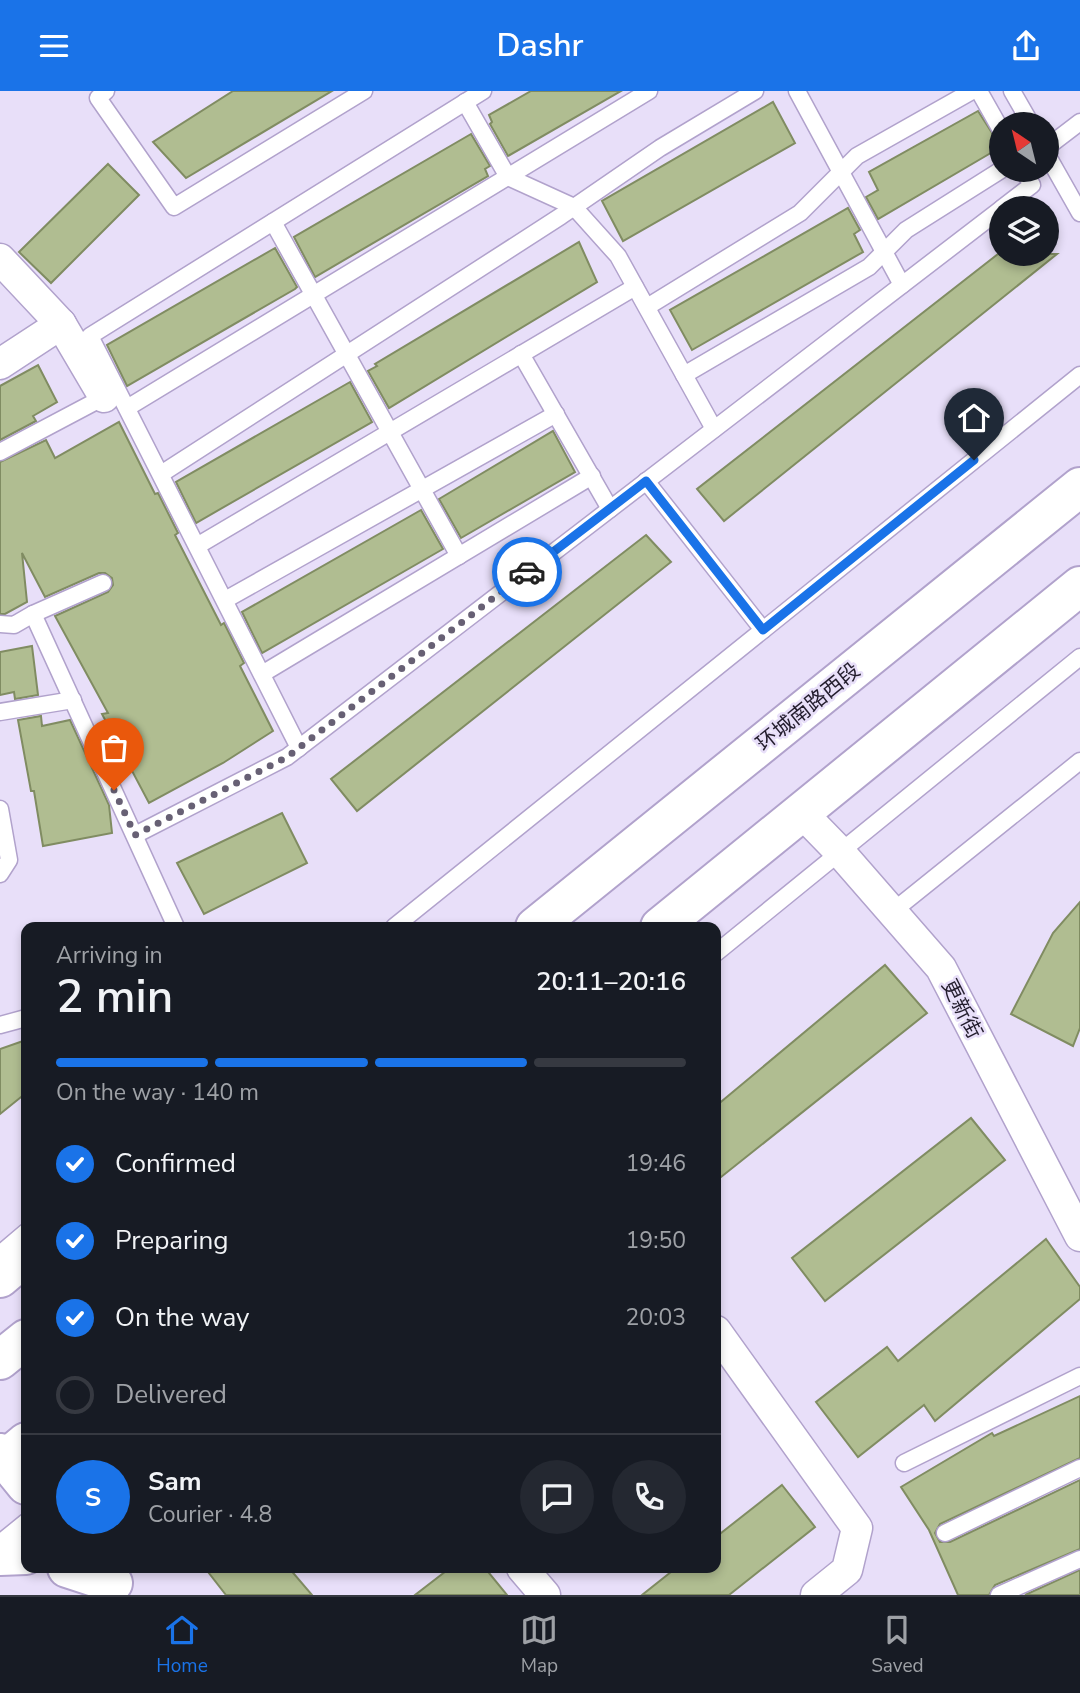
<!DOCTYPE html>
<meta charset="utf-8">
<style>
:root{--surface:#171b24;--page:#242831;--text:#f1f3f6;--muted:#9ea1a6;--line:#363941;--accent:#1a73e8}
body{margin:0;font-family:"Nunito Sans","Noto Sans SC",sans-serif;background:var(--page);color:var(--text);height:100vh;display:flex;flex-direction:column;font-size:26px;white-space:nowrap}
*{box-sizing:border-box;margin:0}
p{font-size:23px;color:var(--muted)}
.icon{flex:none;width:38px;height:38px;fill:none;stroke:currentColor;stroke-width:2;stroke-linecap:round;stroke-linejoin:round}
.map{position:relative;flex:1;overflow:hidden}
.side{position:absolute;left:21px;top:831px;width:700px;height:651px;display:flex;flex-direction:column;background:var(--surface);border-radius:14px;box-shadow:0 4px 10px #0003}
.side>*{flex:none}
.needle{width:46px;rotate:325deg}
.buttons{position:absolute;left:989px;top:21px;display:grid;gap:14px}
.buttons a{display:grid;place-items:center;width:70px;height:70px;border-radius:50%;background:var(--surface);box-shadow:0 4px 10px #0003;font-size:35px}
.pin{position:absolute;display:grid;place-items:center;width:60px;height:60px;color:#fff;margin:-72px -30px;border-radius:50% 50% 50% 0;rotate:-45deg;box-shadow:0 0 7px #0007}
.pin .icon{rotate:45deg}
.courier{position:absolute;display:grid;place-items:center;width:70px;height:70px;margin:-35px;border:5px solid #1a73e8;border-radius:50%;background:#fff;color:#222;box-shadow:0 2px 9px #0007}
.headline em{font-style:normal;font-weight:600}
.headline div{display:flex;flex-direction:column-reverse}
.headline{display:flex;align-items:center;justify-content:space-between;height:119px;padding:0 35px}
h1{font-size:46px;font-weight:600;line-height:52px}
.bar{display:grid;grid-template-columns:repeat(4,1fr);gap:10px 7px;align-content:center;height:84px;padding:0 35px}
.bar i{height:9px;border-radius:5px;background:var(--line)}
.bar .selected{background:var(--accent)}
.bar p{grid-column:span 4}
.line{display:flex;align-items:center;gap:18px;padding:0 35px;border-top:2px solid var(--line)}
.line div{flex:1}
.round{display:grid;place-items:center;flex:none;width:74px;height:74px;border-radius:37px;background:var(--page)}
ol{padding:0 35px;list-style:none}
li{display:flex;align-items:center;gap:21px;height:77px}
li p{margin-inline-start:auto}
li .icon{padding:7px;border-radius:50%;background:var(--accent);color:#fff;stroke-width:4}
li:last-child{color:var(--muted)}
li i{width:38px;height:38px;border:4px solid var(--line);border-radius:50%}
header{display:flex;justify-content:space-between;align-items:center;height:91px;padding:0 35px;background:var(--accent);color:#fff;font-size:32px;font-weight:600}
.tab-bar{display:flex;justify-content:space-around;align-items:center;height:98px;border-top:2px solid var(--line);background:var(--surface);font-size:19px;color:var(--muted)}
.tab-bar a{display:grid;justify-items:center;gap:4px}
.tab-bar .selected{color:var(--accent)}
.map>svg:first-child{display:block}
</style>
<header><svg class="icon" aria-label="menu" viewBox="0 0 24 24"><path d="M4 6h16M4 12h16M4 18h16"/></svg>Dashr<svg class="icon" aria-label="share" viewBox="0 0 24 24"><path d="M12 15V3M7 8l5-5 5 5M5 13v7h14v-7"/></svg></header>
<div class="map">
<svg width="1080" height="1504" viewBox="0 0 1080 1504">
<rect width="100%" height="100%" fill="#e8dff9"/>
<g fill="#b0bd91" stroke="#808c62" stroke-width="2">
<polygon points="233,0 332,0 186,87 153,51"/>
<polygon points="531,0 621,0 508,65 490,33 492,31 489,24"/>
<polygon points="773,11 795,52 623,150 602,110"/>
<polygon points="978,20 1001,56 878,128 866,106 878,99 869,81"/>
<polygon points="471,43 490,75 485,78 488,85 315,186 294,146"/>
<polygon points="108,73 139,104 51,192 19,161"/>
<polygon points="848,117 860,139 854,143 863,161 692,259 670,219"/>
<polygon points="579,151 597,191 389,317 368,280 377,275 375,273"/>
<polygon points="275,157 297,196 295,198 127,295 107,254"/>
<polygon points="998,163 1057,163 724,430 697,398"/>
<polygon points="38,274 57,311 33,325 36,330 0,349 0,295"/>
<polygon points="350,291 372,331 196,432 176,391"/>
<polygon points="119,331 155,403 158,402 178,442 175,444 221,534 224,532 244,572 240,575 273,640 223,672 149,712 102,623 108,622 55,525 108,501 113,494 112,487 105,482 99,482 45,506 22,462 27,511 5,523 0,523 0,371 46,349 55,367"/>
<polygon points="553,340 575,381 461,447 439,408"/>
<polygon points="421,419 443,458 262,562 242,521"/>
<polygon points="646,444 671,471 357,720 331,688"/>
<polygon points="32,555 38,604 15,608 14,601 0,604 0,561"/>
<polygon points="41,625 42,635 70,629 109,714 112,742 43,755 34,700 31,700 18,629"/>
<polygon points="282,722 307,772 204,823 177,772"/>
<polygon points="1080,811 1080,937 1073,955 1011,923 1053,842"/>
<polygon points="885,874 927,922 716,1090 716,1015"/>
<polygon points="26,949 26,1002 0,1023 0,958"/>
<polygon points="971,1027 1005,1069 825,1210 792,1167"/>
<polygon points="1046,1148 1080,1196 1080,1208 935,1330 924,1314 858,1366 816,1311 887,1256 898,1270"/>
<polygon points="1080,1305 1080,1367 940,1433 935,1442 940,1451 950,1451 1080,1389 1080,1458 995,1494 989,1504 958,1504 929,1439 901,1396 992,1342 994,1345"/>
<polygon points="782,1394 815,1436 729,1504 642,1504 676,1477 716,1477 716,1446"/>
<polygon points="205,1477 289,1477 312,1504 226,1504"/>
<polygon points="450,1477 485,1477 507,1504 415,1504"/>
<polygon points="1080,1479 1080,1504 1025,1504"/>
</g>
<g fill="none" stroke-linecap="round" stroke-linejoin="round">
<g stroke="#b1a2cc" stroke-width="19">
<g id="lane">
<polyline points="106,0 98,7 174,116 364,0"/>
<polyline points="797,0 902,194"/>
<polyline points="979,0 1001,39"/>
<polyline points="1012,0 1031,33"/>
<polyline points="465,11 508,86 574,116 618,165 714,338"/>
<polyline points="1046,57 1080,31"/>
<polyline points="1046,62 1080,122"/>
<polyline points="1002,117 1032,94 1023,79"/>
<polyline points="273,131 459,465"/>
<polyline points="647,216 800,122 857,65 972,0"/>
<polyline points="521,263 610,418"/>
<polyline points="684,284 869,176 906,139 1001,79"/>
<polyline points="127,317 649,0"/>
<polyline points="0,361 104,306"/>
<polyline points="161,383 561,125 660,57 755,0"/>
<polyline points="646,390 763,539"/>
<polyline points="197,455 635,196"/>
<polyline points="225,509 556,323"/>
<polyline points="33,523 176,836"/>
<polyline points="0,533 14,534 33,523 103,492"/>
<polyline points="262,583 592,385"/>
<polyline points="0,621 73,609"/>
<polyline points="299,657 90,245 483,0"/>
<polyline points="0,718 9,769 0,783"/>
<polyline points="135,744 287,666 1001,118"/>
<polyline points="892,821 1080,670"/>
<polyline points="394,836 1080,284"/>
<polyline points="716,862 1080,566"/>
<polyline points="0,934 26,927"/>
<polyline points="1,1162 26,1141"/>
<polyline points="904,1372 1080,1285"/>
<polyline points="945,1442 1080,1377"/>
<polyline points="0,1452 26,1431"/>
<polyline points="999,1504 1080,1468"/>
</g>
</g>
<g stroke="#b1a2cc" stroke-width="33">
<g id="street">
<polyline points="0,168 61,233 104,306"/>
<polyline points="0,273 61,233"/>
<polyline points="801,721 839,760 941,877 1080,1145"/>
<polyline points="716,1240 857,1437 847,1479 816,1504"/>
<polyline points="522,1477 545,1504"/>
</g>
</g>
<g stroke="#b1a2cc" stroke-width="42">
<g id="secondary">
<polyline points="0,1187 26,1165"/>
<polyline points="0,1362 26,1394"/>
<polyline points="0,1465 26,1464"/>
<polyline points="67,1477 113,1492"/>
</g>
</g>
<g stroke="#b1a2cc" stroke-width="42">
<g id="primary">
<polyline points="535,836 1080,396"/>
<polyline points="660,836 1080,495"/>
<polyline points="0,1269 26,1248"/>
<polyline points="0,1373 26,1351"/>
</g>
</g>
<use href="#lane" stroke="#fff" stroke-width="16"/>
<use href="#street" stroke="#fff" stroke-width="30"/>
<use href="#secondary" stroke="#fff" stroke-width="38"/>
<use href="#primary" stroke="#fff" stroke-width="38"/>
</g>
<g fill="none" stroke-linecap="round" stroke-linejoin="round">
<polyline stroke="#676074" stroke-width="7" stroke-dasharray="0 12.6" points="114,699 135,744 287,666 527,481"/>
<polyline stroke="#1a73e8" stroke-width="9" points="527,481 646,390 763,539 974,369"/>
</g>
<g text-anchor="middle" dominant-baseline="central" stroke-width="5" stroke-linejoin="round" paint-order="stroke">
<g font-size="21" fill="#221c2c" stroke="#e8dff9">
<text transform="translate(808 616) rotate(-39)">环城南路西段</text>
<text transform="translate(962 918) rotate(63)">更新街</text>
</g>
</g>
</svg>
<div class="buttons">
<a><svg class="needle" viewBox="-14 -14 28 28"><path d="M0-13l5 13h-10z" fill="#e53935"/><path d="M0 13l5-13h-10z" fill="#9ea1a6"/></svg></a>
<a><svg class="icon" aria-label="layers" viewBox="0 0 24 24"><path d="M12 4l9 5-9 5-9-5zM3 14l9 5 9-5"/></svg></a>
</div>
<div class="pin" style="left:114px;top:699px;background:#ea580c"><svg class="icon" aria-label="bag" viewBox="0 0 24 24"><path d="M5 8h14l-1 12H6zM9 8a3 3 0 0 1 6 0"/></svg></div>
<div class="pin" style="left:974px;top:369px;background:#1f2937"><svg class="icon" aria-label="home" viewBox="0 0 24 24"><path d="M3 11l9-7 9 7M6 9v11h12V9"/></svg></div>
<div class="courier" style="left:527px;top:481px"><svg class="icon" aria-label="car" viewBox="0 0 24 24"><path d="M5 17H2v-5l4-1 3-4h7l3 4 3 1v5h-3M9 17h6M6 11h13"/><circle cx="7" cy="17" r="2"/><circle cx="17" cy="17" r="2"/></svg></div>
<section class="side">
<div class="headline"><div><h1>2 min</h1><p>Arriving in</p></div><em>20:11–20:16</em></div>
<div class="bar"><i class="selected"></i><i class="selected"></i><i class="selected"></i><i></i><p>On the way · 140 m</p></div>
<ol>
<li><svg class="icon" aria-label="check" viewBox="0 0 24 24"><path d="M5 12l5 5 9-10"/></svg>Confirmed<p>19:46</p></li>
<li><svg class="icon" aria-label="check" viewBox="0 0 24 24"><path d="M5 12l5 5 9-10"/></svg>Preparing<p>19:50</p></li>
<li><svg class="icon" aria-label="check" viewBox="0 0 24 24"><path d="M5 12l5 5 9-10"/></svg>On the way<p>20:03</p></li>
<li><i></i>Delivered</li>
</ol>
<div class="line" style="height:126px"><b class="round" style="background:var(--accent);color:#fff">S</b><div><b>Sam</b><p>Courier · 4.8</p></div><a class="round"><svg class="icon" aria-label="chat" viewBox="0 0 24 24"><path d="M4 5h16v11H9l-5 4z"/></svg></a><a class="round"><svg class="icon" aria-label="phone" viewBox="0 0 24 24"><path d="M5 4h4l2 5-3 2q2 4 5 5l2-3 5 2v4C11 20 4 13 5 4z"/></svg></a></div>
</section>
</div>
<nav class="tab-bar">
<a class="selected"><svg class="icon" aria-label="home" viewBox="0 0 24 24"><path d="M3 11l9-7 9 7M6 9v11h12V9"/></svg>Home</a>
<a><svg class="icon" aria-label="map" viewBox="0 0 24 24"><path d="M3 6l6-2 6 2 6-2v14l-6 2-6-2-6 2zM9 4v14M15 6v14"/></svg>Map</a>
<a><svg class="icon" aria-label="saved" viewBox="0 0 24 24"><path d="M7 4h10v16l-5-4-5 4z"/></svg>Saved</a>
</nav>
